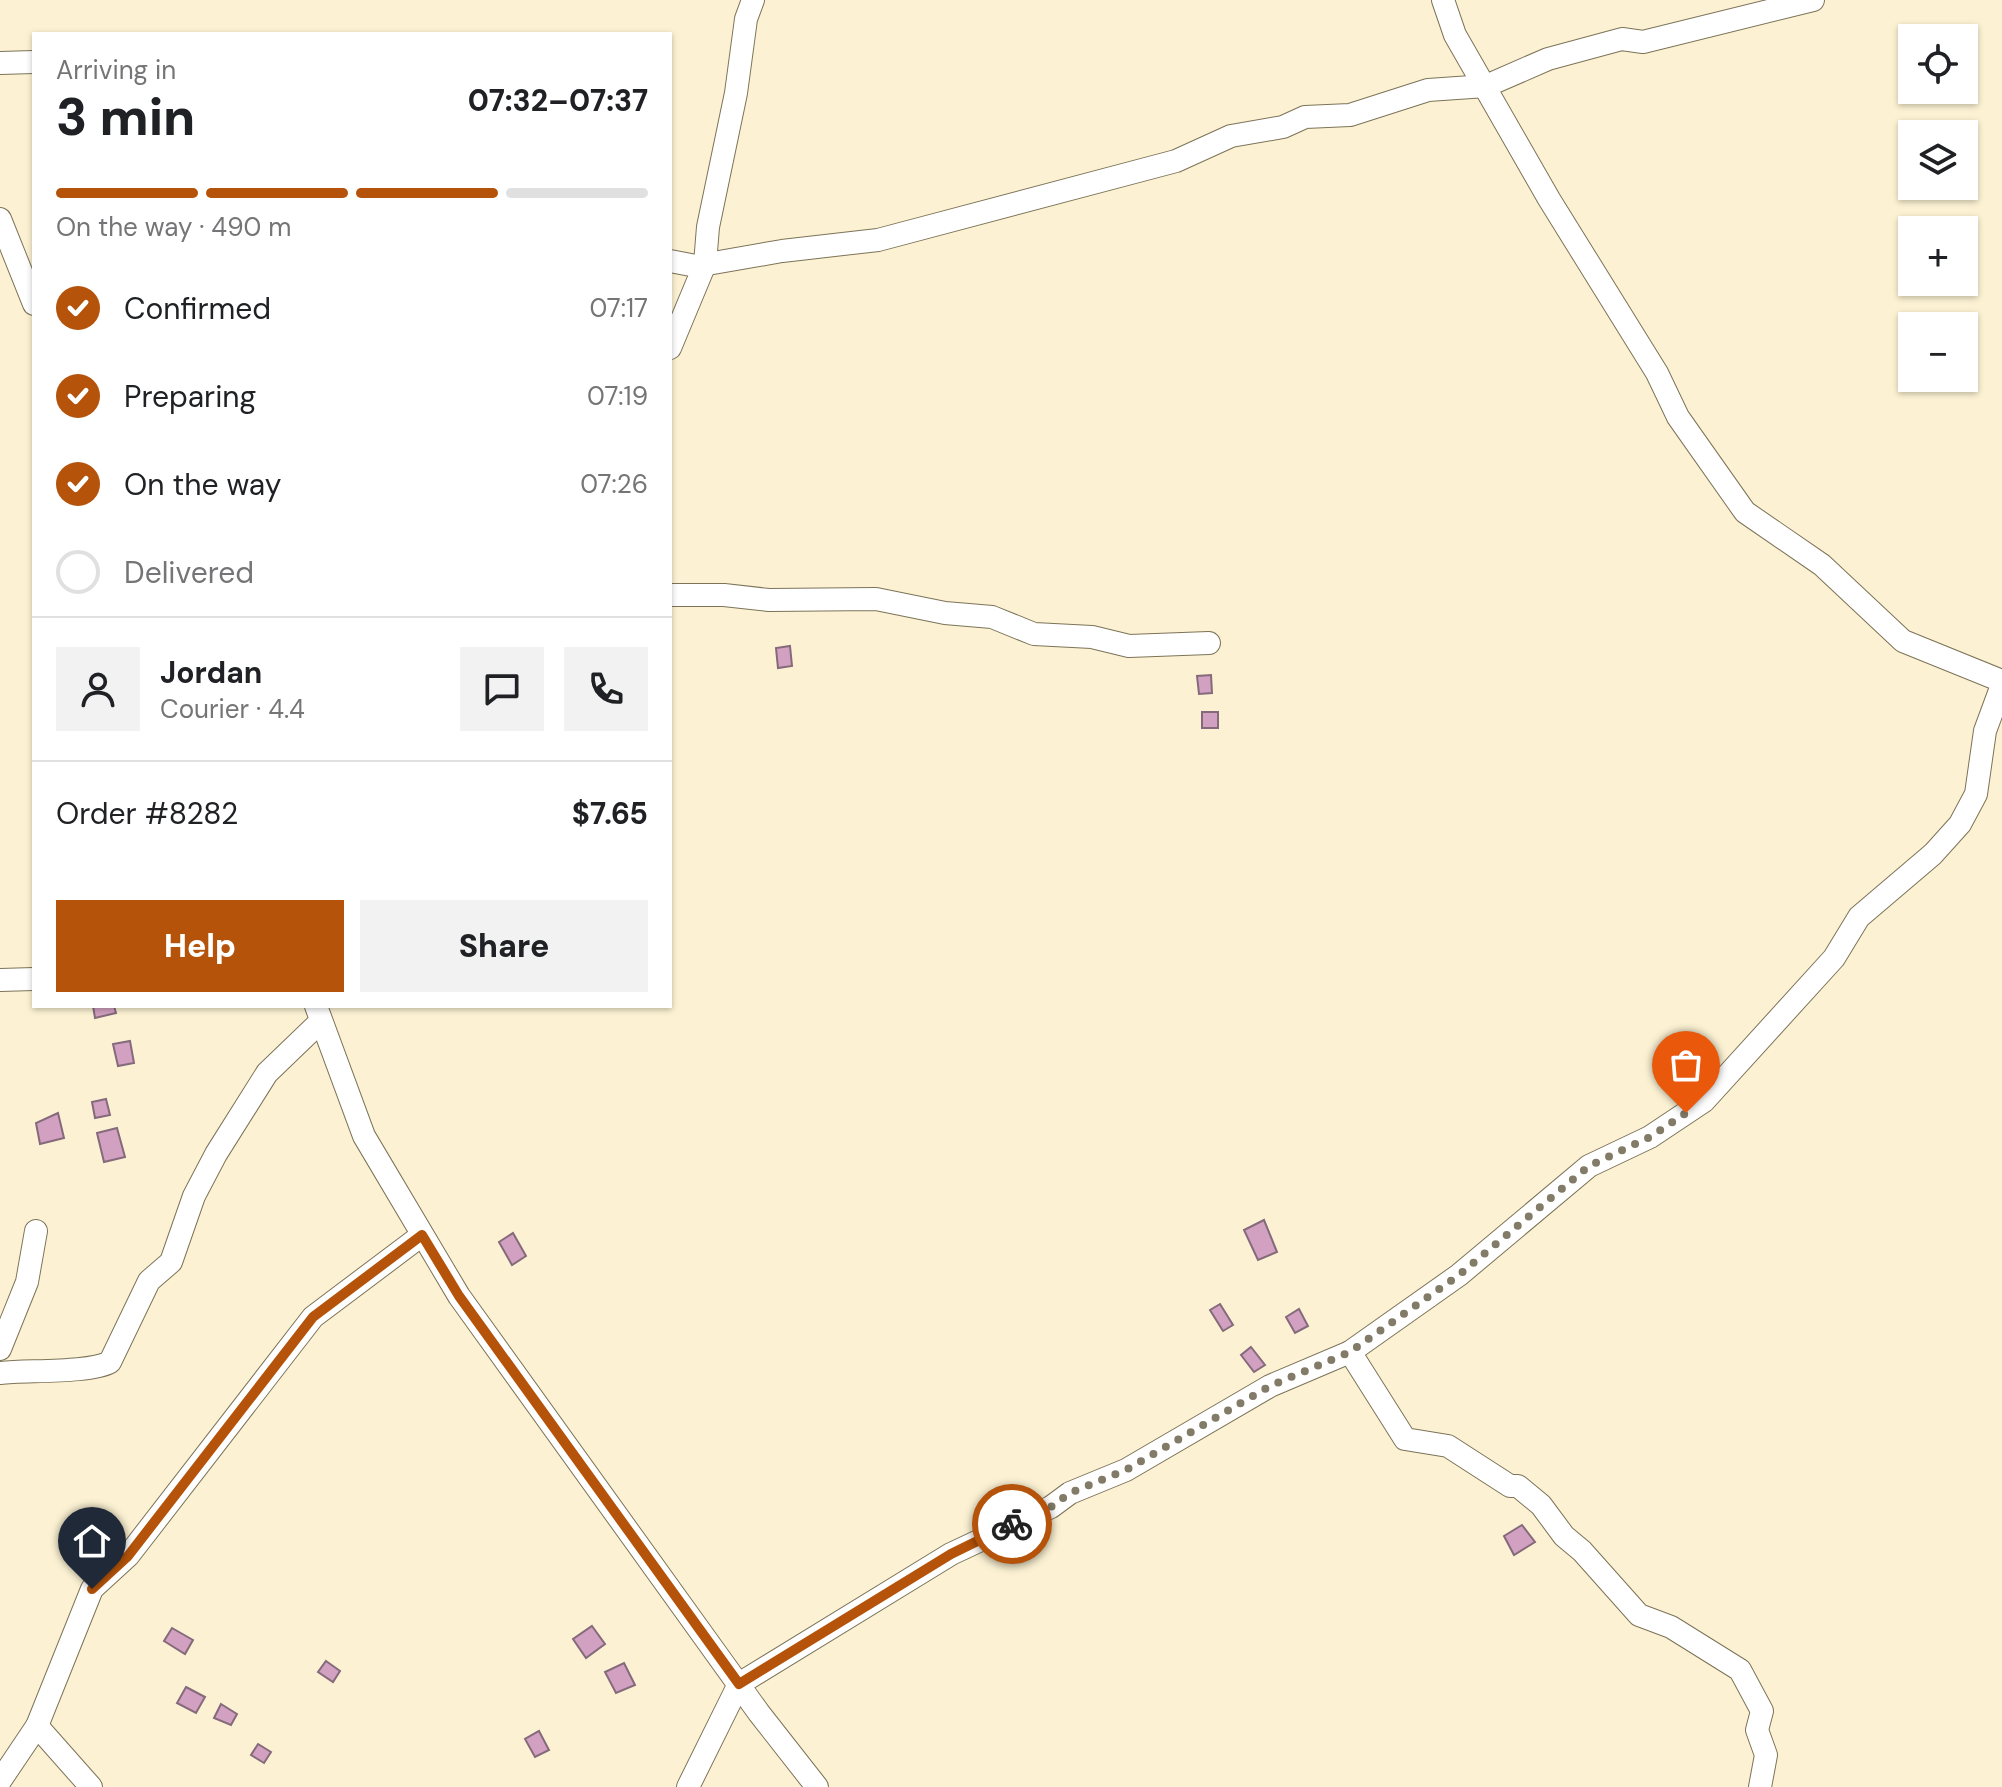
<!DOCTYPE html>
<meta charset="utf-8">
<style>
:root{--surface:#fff;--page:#f2f2f2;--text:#202124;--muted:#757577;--line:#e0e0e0;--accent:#b45309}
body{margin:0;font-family:"DM Sans",sans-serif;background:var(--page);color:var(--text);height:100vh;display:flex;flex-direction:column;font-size:30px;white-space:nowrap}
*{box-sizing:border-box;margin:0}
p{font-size:26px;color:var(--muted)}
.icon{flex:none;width:44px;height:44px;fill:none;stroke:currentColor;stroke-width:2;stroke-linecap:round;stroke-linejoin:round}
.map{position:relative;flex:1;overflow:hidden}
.sheet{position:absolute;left:32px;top:32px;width:640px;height:976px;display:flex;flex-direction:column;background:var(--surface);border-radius:0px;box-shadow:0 2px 6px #0004}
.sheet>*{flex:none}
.buttons{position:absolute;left:1898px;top:24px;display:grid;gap:16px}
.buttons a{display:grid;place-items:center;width:80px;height:80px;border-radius:0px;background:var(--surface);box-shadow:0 2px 6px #0004;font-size:40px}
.pin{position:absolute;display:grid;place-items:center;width:68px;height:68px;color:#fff;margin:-82px -34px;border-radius:50% 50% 50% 0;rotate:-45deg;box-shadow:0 0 8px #0007}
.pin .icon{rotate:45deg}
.courier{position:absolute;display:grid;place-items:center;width:80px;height:80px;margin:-40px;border:6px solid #b45309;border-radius:50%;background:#fff;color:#222;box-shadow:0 2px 10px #0007}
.summary em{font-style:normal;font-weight:800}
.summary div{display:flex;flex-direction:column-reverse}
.summary{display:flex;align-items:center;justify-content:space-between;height:136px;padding:0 24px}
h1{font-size:52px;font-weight:800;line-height:60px}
.bar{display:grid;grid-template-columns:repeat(4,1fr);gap:12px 8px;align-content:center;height:96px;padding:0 24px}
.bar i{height:10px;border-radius:6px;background:var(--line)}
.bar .active{background:var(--accent)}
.bar p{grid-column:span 4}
.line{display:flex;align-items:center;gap:20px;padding:0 24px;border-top:2px solid var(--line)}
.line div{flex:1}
.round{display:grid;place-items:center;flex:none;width:84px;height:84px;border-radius:0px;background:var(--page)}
ol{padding:0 24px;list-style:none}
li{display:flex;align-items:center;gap:24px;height:88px}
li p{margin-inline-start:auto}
li .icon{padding:8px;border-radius:50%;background:var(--accent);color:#fff;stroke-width:4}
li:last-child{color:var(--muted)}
li i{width:44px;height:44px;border:4px solid var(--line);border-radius:50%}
.button{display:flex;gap:16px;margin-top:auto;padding:16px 24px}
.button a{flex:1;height:92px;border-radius:0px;background:var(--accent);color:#fff;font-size:32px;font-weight:800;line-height:92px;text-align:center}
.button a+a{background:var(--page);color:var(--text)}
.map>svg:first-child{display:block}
</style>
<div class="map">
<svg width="2002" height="1787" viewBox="0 0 2002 1787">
<rect width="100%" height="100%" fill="#fcf2d3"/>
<g fill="#d2a0c0" stroke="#856a7b" stroke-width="2">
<polygon points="790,646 792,666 778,668 776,648"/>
<polygon points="1211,675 1212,693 1199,694 1197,676"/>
<rect x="1202" y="712" width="16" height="16"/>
<polygon points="93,1006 114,1006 116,1013 95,1018"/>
<polygon points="130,1041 134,1063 118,1066 113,1044"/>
<polygon points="106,1099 110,1115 95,1118 92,1102"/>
<polygon points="58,1113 64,1138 40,1144 36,1123"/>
<polygon points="117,1128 125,1157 104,1162 97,1133"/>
<polygon points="1264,1220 1277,1252 1258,1260 1244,1230"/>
<polygon points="513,1233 526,1256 512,1265 499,1242"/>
<polygon points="1220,1304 1233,1325 1223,1331 1210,1310"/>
<polygon points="1299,1309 1308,1326 1295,1333 1286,1317"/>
<polygon points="1251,1347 1265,1365 1254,1372 1241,1355"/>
<polygon points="1522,1525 1535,1542 1514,1555 1504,1536"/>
<polygon points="592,1626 605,1644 586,1658 573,1639"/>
<polygon points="172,1628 193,1640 185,1654 164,1641"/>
<polygon points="326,1661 340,1671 333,1682 318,1672"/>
<polygon points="624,1663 635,1685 616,1693 605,1672"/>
<polygon points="186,1687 205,1697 196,1713 177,1703"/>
<polygon points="221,1704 237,1714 231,1725 214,1718"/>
<polygon points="539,1731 549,1750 535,1757 525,1739"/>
<polygon points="258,1744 271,1752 264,1763 251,1755"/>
</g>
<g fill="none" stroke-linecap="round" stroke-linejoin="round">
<g stroke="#7c7358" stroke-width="24">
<g id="minor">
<polyline points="1443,0 1455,35 1549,199 1657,373 1678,417 1745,512 1822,565 1903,641 2002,681"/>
<polyline points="0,63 34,62"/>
<polyline points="0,219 34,304"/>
<polyline points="670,261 696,266 782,251 878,240 1176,161 1231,136 1283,127 1305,117 1350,115 1428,90 1486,86 1548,59 1622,39 1643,42 1813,0"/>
<polyline points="670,348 705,264 708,227 736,93 746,19 753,0"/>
<polyline points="670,595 724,595 769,600 876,599 945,613 992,617 1034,634 1092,637 1129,646 1209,643"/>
<polyline points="0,980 34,979"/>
<polyline points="316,1006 364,1136 459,1296 759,1713 817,1787"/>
<polyline points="0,1349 27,1282 36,1231"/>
<polyline points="1350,1352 1405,1439 1448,1446 1510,1486 1518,1486 1541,1505 1564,1536 1582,1551 1639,1615 1671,1627 1740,1670 1762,1711 1757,1730 1766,1755 1760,1787"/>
<path d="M 0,1373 C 27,1370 91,1373 110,1362 L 149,1281 L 171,1262 L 194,1196 L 216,1154 L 267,1073 L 321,1021"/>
<polyline points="37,1726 91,1787"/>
<polyline points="0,1781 37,1726 92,1589 128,1556 313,1317 422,1235"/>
<polyline points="688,1787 739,1684 951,1554 1051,1507 1070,1493 1126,1470 1270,1386 1350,1352 1459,1275 1589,1166 1650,1137 1704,1101 1834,958 1859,917 1933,854 1960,824 1976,794 1985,731 2002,685"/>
</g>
</g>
<use href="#minor" stroke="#fff" stroke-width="22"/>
</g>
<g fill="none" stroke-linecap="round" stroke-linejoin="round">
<polyline stroke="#817b68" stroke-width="8" stroke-dasharray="0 14.4" points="1012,1524 1051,1507 1070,1493 1126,1470 1270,1386 1350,1352 1459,1275 1589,1166 1650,1137 1686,1113"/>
<polyline stroke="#b45309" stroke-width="10" points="92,1589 128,1556 313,1317 422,1235 459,1296 739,1684 951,1554 1012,1524"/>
</g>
</svg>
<div class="buttons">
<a><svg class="icon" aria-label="locate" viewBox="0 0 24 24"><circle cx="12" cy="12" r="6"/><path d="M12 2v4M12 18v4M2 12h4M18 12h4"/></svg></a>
<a><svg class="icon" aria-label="layers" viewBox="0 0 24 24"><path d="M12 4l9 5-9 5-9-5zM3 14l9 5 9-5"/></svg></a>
<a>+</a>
<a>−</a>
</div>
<div class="pin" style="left:1686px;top:1113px;background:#ea580c"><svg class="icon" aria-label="bag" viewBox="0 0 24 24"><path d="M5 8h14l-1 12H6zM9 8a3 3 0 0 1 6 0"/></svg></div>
<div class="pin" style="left:92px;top:1589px;background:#1f2937"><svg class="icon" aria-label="home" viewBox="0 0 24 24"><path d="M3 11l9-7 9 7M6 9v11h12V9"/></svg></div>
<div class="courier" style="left:1012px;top:1524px"><svg class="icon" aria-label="bike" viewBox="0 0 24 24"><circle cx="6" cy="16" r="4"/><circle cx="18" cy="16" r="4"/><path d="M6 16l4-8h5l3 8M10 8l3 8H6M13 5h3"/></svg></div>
<section class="sheet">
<div class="summary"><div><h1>3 min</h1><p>Arriving in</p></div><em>07:32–07:37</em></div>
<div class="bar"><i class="active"></i><i class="active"></i><i class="active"></i><i></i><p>On the way · 490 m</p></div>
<ol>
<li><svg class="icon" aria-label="check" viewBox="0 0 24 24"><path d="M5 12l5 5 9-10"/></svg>Confirmed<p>07:17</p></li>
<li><svg class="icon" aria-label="check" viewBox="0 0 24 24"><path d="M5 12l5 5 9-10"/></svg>Preparing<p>07:19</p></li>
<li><svg class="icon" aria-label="check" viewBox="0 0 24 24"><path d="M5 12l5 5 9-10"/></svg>On the way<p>07:26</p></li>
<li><i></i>Delivered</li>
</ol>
<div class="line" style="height:144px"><a class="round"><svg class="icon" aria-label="person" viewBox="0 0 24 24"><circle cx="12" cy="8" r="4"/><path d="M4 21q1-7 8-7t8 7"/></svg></a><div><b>Jordan</b><p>Courier · 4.4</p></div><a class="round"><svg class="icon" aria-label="chat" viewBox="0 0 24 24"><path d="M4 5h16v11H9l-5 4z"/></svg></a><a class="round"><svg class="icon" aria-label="phone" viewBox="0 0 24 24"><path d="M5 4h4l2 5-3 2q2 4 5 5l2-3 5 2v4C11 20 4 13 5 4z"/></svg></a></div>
<div class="line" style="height:104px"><div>Order #8282</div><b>$7.65</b></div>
<div class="button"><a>Help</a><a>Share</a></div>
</section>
</div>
